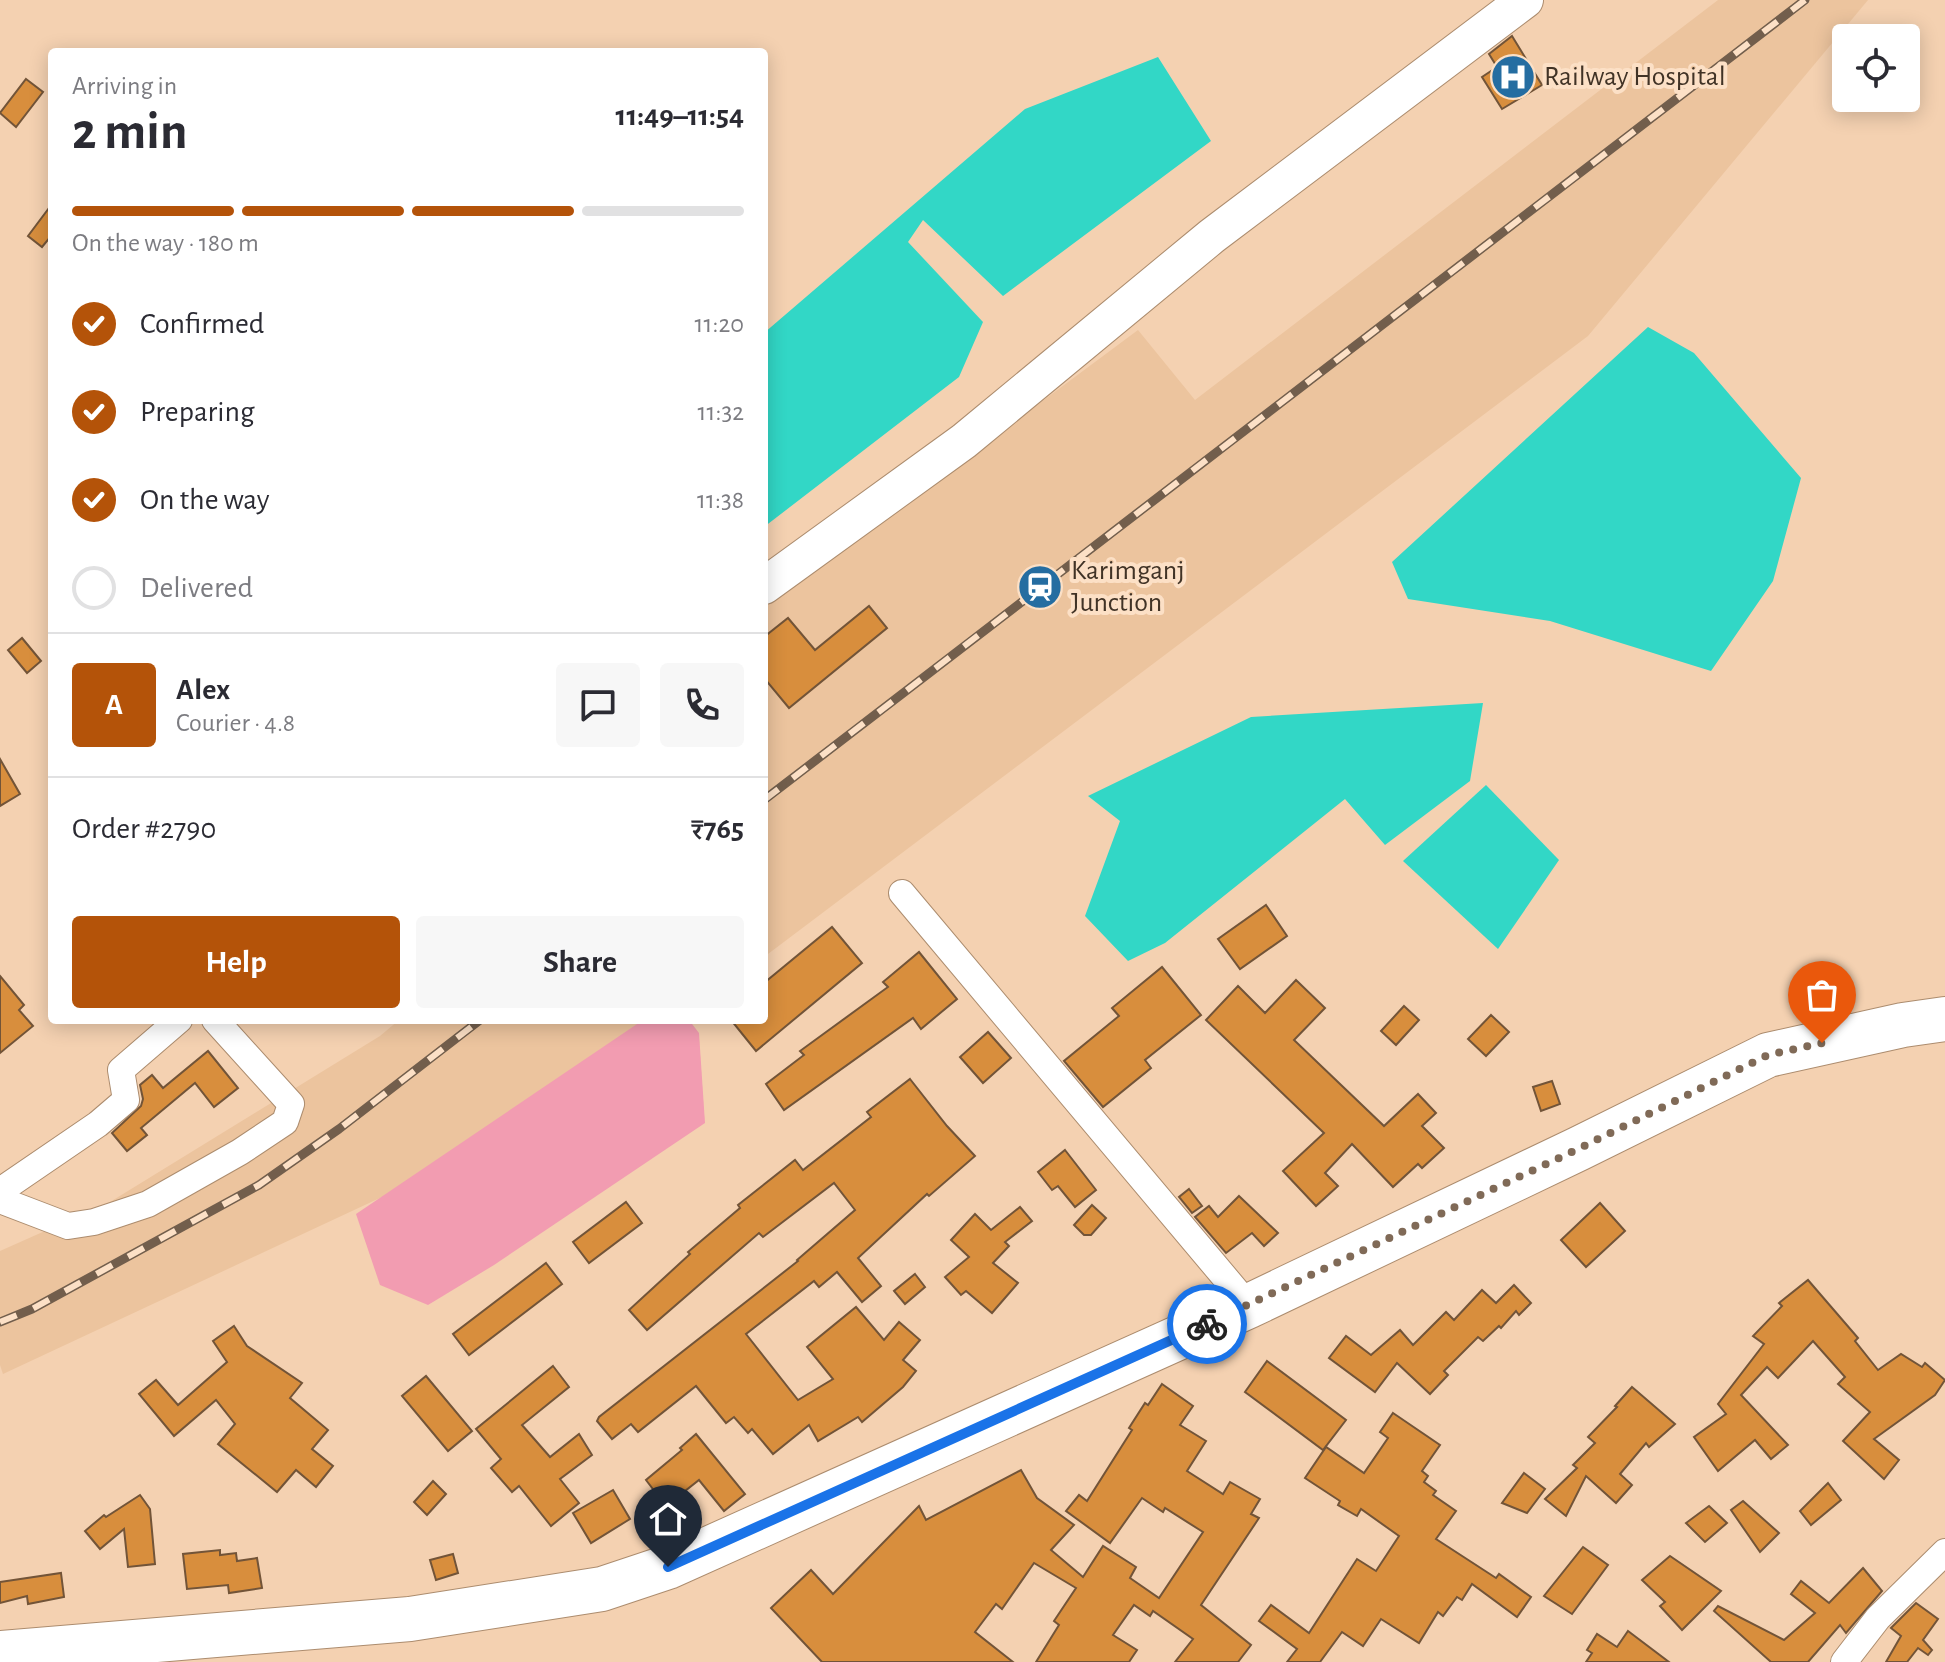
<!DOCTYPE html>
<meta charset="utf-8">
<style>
:root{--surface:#fff;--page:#f7f7f7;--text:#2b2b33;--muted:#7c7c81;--line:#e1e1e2;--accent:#b45309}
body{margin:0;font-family:"Alegreya Sans",sans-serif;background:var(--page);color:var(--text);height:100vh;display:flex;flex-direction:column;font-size:30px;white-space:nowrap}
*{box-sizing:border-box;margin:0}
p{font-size:26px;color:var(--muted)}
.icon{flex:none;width:44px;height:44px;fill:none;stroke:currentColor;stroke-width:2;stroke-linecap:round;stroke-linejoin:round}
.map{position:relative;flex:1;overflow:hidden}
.side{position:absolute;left:48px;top:48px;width:720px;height:976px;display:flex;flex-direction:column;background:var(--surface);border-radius:8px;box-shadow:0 4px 20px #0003}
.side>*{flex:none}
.fabs{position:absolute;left:1832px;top:24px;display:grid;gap:16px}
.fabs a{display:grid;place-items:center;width:88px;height:88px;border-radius:8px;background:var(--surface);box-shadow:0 4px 20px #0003;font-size:40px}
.pin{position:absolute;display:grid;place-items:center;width:68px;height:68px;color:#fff;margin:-82px -34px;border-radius:50% 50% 50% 0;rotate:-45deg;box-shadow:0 0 8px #0007}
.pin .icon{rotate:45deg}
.courier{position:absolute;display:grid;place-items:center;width:80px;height:80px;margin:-40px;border:6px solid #1a73e8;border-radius:50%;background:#fff;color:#222;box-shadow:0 2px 10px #0007}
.headline em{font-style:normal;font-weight:700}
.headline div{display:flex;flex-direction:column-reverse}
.headline{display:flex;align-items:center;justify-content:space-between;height:136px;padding:0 24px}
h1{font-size:52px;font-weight:700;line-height:60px}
.bar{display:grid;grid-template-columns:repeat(4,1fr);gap:12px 8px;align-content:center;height:96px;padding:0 24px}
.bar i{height:10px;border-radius:6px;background:var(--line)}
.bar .current{background:var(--accent)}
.bar p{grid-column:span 4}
.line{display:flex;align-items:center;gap:20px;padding:0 24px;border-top:2px solid var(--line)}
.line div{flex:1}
.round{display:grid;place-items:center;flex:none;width:84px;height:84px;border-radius:8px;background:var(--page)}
ol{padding:0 24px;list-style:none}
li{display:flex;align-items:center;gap:24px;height:88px}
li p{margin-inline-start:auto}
li .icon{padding:8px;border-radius:50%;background:var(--accent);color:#fff;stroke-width:4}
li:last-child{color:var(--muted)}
li i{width:44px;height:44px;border:4px solid var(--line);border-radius:50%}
.cta{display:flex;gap:16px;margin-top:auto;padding:16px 24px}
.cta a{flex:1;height:92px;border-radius:8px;background:var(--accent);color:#fff;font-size:32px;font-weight:700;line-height:92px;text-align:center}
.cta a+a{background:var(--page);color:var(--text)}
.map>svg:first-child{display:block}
</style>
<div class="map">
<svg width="1945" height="1662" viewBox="0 0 1945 1662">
<rect width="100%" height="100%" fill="#f4d1b1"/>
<g fill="#ecc49e">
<polygon points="1718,0 1868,0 1588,336 764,957 764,608 1138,330 1195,400"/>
<polygon points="399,1020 681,1020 551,1118 3,1374 0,1365 0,1251 110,1202 380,1036"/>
</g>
<polygon fill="#f29cb1" points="643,1020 689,1020 699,1033 705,1123 494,1265 428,1305 380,1285 356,1214"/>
<g fill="#32d7c6">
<polygon points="1158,57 1211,141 1003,296 923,220 908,242 983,322 959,377 764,527 764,333 1025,109"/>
<polygon points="1648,327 1694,353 1801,478 1773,581 1711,671 1550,621 1408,599 1392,562"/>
<polygon points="1483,703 1470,781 1385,845 1345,799 1165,943 1128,961 1085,916 1120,821 1088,796 1251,717"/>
<polygon points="1486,785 1559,860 1498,949 1403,861"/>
</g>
<g fill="#d88e3d" stroke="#725438" stroke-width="2">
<polygon points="1512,36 1542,85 1502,109 1482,77 1497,67 1489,54"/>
<polygon points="26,79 43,92 16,127 0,113"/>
<polygon points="52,204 52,235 42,247 28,236"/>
<polygon points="869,606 887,628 789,708 764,678 764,637 788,618 815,650"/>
<polygon points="22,638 41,661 27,673 8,650"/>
<polygon points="0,759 20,794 0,806"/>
<polygon points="1266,905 1287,936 1240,969 1218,939"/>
<polygon points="832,927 862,963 756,1051 731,1020 764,1020 764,983"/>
<polygon points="919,952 957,999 921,1029 913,1018 784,1110 766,1084 804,1055 800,1051 888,987 883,982"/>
<polygon points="1162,967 1201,1015 1145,1060 1151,1068 1103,1107 1064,1061 1119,1016 1112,1008"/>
<polygon points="0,976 24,1005 19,1010 33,1026 0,1053"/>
<polygon points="1296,980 1325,1008 1294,1040 1384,1126 1418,1094 1436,1113 1422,1126 1444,1148 1422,1168 1418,1164 1393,1187 1352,1144 1325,1173 1338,1186 1316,1206 1283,1171 1324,1133 1206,1020 1238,986 1265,1013"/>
<polygon points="1404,1006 1419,1020 1396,1045 1381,1031"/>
<polygon points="1491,1015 1509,1032 1486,1056 1468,1039"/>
<polygon points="988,1032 1011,1058 983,1083 960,1057"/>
<polygon points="208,1051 238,1088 214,1107 195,1083 141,1128 147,1135 127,1151 112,1133 141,1106 143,1099 140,1085 152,1075 163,1088"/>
<polygon points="910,1079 947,1126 975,1156 929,1196 927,1194 858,1258 881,1286 862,1302 837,1272 819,1287 814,1281 746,1334 798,1400 833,1379 807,1347 856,1307 884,1340 899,1322 920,1340 903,1360 916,1371 903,1387 862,1422 858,1417 818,1441 809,1425 773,1454 752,1429 748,1433 734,1417 726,1423 696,1386 638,1432 631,1424 612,1439 597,1421 599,1417 798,1261 797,1260 855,1210 834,1183 763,1237 759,1233 647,1330 629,1310 690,1254 688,1252 740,1208 738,1205 795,1160 803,1170 871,1117 867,1112"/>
<polygon points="1552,1081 1560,1104 1541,1111 1533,1087"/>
<polygon points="1065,1150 1096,1190 1075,1207 1058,1186 1052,1190 1038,1172"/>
<polygon points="1189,1189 1202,1206 1192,1213 1179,1197"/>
<polygon points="1239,1196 1278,1233 1264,1246 1252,1233 1226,1253 1195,1217 1209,1206 1218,1217"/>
<polygon points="626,1202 642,1223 589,1263 573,1242"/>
<polygon points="1600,1203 1625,1231 1586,1267 1561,1240"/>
<polygon points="1092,1205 1106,1218 1091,1235 1084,1235 1074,1225"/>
<polygon points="1020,1207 1032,1221 1005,1242 1009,1246 993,1263 1018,1283 992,1313 966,1291 961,1295 945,1277 969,1257 951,1240 975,1214 991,1230"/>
<polygon points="546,1263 562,1284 469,1355 453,1334"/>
<polygon points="915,1274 925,1287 905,1304 894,1291"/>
<polygon points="1808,1280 1858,1338 1855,1341 1878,1370 1901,1354 1922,1367 1925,1363 1945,1380 1935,1395 1874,1439 1899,1460 1884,1479 1843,1441 1870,1412 1838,1384 1845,1377 1813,1341 1778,1378 1767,1367 1741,1395 1788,1445 1771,1459 1755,1440 1718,1471 1694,1437 1726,1414 1718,1404 1764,1344 1753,1336 1782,1306 1779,1303"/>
<polygon points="1514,1285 1531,1303 1519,1315 1516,1311 1501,1328 1499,1326 1483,1341 1478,1337 1444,1371 1448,1375 1430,1394 1397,1363 1375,1392 1329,1358 1346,1336 1371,1355 1400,1330 1413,1345 1446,1312 1454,1320 1482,1290 1496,1303"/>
<polygon points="234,1326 247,1346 302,1383 290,1398 328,1430 312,1449 333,1466 316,1487 296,1470 277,1492 218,1444 235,1424 216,1400 174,1436 139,1394 156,1380 178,1405 227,1362 213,1341"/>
<polygon points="1267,1361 1346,1420 1323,1450 1245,1392"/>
<polygon points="553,1366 569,1387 522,1425 550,1457 579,1434 592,1455 560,1479 579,1503 551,1526 519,1486 512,1492 491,1468 501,1459 476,1429"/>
<polygon points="426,1376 472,1431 448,1451 402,1396"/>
<polygon points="1162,1384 1193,1406 1180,1425 1206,1441 1187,1471 1223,1494 1230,1482 1260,1499 1251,1514 1259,1518 1201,1605 1251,1645 1238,1662 1175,1662 1193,1639 1153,1611 1150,1616 1134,1605 1113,1635 1137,1650 1129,1662 1036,1662 1059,1625 1054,1621 1076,1588 1034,1563 1002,1609 996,1604 975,1632 1013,1662 822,1662 771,1608 811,1570 833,1594 919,1506 926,1520 1021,1470 1037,1498 1074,1525 1051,1550 1083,1577 1103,1546 1136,1567 1130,1578 1159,1598 1203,1532 1165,1508 1163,1512 1142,1498 1110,1543 1066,1511 1079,1495 1087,1501 1132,1430 1129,1428 1145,1403 1148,1405"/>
<polygon points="1632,1387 1675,1424 1649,1447 1646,1443 1620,1474 1632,1485 1616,1503 1586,1476 1566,1516 1545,1499 1577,1468 1573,1465 1595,1443 1588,1437 1617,1407 1615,1406"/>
<polygon points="1393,1413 1440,1445 1422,1471 1428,1476 1424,1482 1436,1491 1433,1495 1456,1511 1436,1539 1496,1578 1499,1574 1531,1597 1517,1617 1472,1584 1462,1600 1457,1597 1443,1616 1438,1612 1419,1643 1381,1619 1363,1646 1342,1632 1320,1662 1287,1662 1297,1649 1259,1621 1271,1605 1309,1633 1357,1559 1376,1571 1399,1536 1361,1509 1357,1516 1338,1505 1340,1501 1305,1478 1326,1447 1364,1473 1388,1438 1380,1432"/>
<polygon points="696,1434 745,1494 724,1511 699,1480 666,1506 646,1480 682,1450 680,1448"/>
<polygon points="1524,1473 1545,1489 1527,1513 1502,1503"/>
<polygon points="433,1481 446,1494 427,1515 414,1502"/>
<polygon points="1828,1483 1841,1500 1811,1525 1800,1511"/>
<polygon points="613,1490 630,1519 591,1543 573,1513"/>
<polygon points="140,1495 150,1509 155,1564 128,1567 124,1529 100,1549 85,1531 104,1515 106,1517"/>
<polygon points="1743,1501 1779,1533 1760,1552 1731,1510"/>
<polygon points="1709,1506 1727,1523 1705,1542 1686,1523"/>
<polygon points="1583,1547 1608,1565 1572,1614 1544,1596"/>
<polygon points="220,1550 220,1555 236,1553 237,1561 257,1558 262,1588 229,1593 228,1585 187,1589 183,1554"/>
<polygon points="453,1554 458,1573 436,1580 430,1560"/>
<polygon points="1670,1556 1721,1591 1682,1630 1660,1606 1665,1602 1642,1580"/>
<polygon points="1863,1568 1882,1591 1846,1633 1840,1625 1808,1662 1771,1662 1714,1611 1718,1606 1784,1640 1815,1613 1791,1594 1801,1581 1829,1603"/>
<polygon points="61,1573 64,1597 28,1604 27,1596 0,1603 0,1582"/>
<polygon points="1916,1603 1938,1619 1923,1640 1932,1650 1928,1655 1918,1648 1907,1662 1886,1662 1901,1636 1891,1628"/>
<polygon points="1628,1631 1669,1662 1586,1662 1592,1653 1587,1650 1597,1634 1617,1647"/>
</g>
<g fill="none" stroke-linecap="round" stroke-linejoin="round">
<g stroke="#ac8c6e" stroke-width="28">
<g id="street">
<polyline points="902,893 1249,1306"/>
<polyline points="0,1191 98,1124 126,1100 121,1070 179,1020"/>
<polyline points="0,1200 68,1226 94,1222 148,1204 240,1152 285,1122 291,1104 215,1020"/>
<polyline points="1844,1662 1878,1618 1945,1552"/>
</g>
</g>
<g stroke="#ac8c6e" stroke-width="38">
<polyline id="secondary" points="764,586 964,441 1212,236 1525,0"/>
</g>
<g stroke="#ac8c6e" stroke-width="46">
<polyline id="highway" points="0,1653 410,1619 602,1589 668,1567 1249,1306 1578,1149 1768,1055 1903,1025 1945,1019"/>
</g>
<use href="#street" stroke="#fff" stroke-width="26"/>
<use href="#secondary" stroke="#fff" stroke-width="36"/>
<use href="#highway" stroke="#fff" stroke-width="44"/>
<g stroke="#725e4c" stroke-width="9">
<g id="rail">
<polyline points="764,800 1805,0"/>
<polyline points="0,1322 32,1309 259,1185 339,1129 480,1020"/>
</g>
</g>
<use href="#rail" stroke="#fce0c6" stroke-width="6" stroke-dasharray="18" stroke-linecap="butt"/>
</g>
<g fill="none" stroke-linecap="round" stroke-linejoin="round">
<polyline stroke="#806a57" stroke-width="8" stroke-dasharray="0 14.4" points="1207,1324 1578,1149 1768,1055 1822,1043"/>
<polyline stroke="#1a73e8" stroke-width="10" points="668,1567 1207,1324"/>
</g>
<defs>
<g id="hospital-disc" transform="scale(2.3)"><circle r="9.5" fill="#256da1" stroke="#fce0c6"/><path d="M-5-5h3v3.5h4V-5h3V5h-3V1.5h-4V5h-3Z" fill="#fff"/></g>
<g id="station-disc" transform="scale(2.3)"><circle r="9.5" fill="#256da1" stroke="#fce0c6"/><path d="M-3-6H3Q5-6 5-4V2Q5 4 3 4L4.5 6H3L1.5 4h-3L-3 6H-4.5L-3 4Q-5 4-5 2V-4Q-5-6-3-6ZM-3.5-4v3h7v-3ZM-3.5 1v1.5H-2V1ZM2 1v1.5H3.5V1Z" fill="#fff"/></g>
</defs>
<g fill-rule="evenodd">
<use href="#hospital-disc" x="1513" y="77"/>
<use href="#station-disc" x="1040" y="587"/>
</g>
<g text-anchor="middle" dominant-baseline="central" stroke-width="8" stroke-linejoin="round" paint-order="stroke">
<g font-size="28" fill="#413326" stroke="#fce0c6" text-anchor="start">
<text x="1544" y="77">Railway Hospital</text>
<text x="1071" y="571">Karimganj<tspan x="1071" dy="32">Junction</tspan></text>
</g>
</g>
</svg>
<div class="fabs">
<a><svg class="icon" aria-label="locate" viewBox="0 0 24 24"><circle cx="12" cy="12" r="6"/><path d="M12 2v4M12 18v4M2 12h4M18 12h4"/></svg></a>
</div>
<div class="pin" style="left:1822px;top:1043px;background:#ea580c"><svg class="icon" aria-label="bag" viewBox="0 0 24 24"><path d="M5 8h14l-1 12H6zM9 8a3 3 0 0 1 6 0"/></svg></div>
<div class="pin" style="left:668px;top:1567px;background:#1f2937"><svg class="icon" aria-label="home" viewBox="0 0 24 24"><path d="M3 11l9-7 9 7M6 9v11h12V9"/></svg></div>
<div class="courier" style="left:1207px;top:1324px"><svg class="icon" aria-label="bike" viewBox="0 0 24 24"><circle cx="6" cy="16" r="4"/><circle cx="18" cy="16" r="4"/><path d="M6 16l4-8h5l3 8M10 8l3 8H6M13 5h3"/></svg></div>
<section class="side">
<div class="headline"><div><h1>2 min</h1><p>Arriving in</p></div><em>11:49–11:54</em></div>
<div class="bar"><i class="current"></i><i class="current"></i><i class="current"></i><i></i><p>On the way · 180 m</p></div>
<ol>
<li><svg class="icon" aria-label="check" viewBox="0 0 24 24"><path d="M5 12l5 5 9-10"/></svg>Confirmed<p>11:20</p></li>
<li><svg class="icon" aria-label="check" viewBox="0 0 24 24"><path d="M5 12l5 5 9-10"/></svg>Preparing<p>11:32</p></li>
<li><svg class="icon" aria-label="check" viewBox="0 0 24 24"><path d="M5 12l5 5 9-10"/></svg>On the way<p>11:38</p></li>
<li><i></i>Delivered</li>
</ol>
<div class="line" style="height:144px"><b class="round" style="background:var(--accent);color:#fff">A</b><div><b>Alex</b><p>Courier · 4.8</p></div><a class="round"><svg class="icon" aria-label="chat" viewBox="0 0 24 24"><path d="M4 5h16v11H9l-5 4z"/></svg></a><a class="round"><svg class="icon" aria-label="phone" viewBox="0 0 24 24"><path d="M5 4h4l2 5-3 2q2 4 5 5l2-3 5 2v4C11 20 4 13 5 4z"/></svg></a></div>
<div class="line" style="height:104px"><div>Order #2790</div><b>₹765</b></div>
<div class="cta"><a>Help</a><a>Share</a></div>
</section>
</div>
